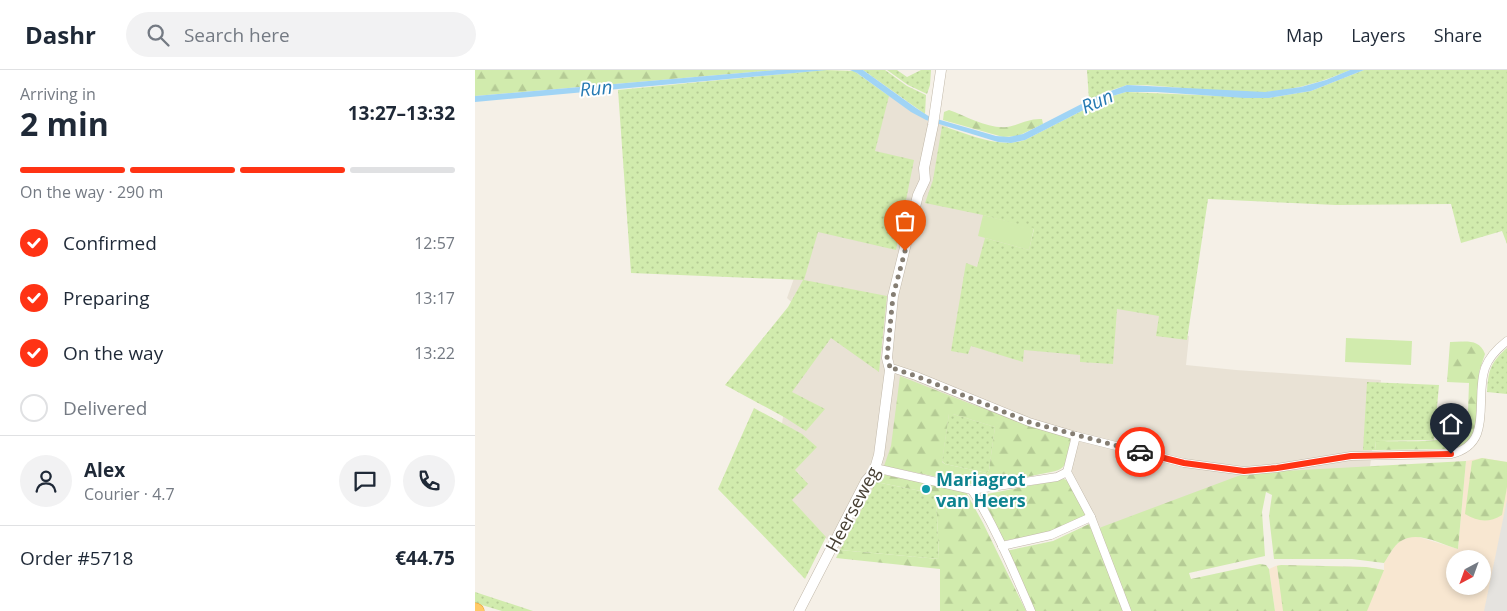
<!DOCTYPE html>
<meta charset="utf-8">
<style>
:root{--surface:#fff;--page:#f2f2f3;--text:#1f2937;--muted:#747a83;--line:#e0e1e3;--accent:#ff3314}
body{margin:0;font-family:"Open Sans",sans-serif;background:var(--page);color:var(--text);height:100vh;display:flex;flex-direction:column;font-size:19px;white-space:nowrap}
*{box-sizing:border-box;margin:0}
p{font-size:16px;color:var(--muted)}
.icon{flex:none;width:28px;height:28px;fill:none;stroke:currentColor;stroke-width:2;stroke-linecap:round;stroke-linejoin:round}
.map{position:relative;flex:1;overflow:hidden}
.drawer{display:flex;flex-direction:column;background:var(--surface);width:475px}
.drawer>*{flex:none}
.needle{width:32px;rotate:221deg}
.buttons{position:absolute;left:971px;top:480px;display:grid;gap:10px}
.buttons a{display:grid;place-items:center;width:45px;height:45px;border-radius:50%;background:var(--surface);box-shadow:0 2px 8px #0003;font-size:25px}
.pin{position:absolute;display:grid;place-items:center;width:42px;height:42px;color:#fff;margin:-51px -21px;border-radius:50% 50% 50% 0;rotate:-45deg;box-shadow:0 0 5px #0007}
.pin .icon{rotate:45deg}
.courier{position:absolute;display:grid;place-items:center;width:50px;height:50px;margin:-25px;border:4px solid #ff3314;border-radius:50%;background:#fff;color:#222;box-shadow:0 1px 6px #0007}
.headline em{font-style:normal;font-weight:700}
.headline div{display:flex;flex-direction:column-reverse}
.headline{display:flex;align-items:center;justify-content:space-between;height:85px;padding:0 20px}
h1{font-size:32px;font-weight:700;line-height:38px}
.bar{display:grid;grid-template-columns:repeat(4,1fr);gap:8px 5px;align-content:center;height:60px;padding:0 20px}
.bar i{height:6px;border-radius:4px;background:var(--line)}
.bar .selected{background:var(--accent)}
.bar p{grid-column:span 4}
.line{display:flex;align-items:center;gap:12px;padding:0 20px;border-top:1px solid var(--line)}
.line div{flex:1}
.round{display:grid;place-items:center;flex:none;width:52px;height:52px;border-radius:26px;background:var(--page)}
ol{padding:0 20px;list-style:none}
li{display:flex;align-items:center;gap:15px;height:55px}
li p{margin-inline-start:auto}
li .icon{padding:5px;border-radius:50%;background:var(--accent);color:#fff;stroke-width:4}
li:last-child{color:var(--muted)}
li i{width:28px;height:28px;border:2px solid var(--line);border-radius:50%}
header{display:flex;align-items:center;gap:30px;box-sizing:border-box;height:70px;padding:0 25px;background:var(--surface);border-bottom:1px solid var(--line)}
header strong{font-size:24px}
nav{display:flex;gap:28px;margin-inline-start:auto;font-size:18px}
.search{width:350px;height:45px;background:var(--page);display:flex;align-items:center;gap:12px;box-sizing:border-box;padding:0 18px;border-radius:28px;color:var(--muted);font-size:19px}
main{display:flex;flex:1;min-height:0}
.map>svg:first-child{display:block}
</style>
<header>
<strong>Dashr</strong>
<div class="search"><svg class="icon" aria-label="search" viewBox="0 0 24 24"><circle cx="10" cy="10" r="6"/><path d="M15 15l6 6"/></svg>Search here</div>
<nav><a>Map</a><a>Layers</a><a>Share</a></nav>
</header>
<main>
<section class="drawer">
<div class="headline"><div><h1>2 min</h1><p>Arriving in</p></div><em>13:27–13:32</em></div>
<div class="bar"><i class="selected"></i><i class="selected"></i><i class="selected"></i><i></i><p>On the way · 290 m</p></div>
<ol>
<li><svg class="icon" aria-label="check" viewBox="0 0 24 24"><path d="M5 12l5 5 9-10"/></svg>Confirmed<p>12:57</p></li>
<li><svg class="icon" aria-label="check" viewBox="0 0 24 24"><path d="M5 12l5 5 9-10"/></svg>Preparing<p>13:17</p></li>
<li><svg class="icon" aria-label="check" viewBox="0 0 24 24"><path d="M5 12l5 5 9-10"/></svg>On the way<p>13:22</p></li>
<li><i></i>Delivered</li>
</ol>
<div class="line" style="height:90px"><a class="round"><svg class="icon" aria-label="person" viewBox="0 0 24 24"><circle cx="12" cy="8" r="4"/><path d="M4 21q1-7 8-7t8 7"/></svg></a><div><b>Alex</b><p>Courier · 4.7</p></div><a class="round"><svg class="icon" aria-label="chat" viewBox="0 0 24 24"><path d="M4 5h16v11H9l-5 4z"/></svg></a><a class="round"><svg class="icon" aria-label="phone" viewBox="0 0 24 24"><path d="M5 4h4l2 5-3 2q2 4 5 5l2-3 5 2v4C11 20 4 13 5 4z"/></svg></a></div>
<div class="line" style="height:65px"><div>Order #5718</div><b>€44.75</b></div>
</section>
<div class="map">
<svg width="1032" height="541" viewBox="0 0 1032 541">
<defs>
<pattern id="grass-dots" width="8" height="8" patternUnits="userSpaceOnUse" patternTransform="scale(1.25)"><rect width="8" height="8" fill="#d1ebad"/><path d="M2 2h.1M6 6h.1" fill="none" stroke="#b5cb95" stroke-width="1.8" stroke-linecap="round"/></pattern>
<pattern id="forest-firs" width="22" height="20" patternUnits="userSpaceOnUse" patternTransform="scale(1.25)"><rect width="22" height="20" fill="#d1ebad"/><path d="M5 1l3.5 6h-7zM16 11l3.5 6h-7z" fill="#b5cb95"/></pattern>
</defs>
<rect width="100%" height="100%" fill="#f5f0e7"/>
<polygon fill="#e9e2d5" points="413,21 448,46 471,54 518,136 641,236 693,241 690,261 714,266 711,295 761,300 906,310 895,397 624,458 590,392 418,393 366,483 298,416 312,319 352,265 312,228 338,155 399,82"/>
<path fill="#f8e7d1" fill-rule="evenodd" d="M 1007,388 L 1032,392 L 1032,541 L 800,541 L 794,499 L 803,495 L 891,497 L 909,500 L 909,493 L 919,477 L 925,471 L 935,467 L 944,467 L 983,479 L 991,391 ZM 980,489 L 1008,489 L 1008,516 L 980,516 Z"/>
<g fill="url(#grass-dots)">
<polygon points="349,0 379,1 414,26 400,81 439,90 421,180 343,162 329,210 412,226 404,302 356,268 317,322 350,339 331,361 309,347 250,315 313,237 328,210 156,203 143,20"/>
<polygon points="388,0 410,0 432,16 451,25 450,44"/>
<polygon points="412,0 422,0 432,7 446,0 456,0 455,15 452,24 433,15"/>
<path d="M 612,0 L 875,0 C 848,12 819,20 790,22 C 744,25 698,14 652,15 L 631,22 L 614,30 Z"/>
<path d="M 889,0 L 1032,0 L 1032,174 L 1027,161 L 986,173 L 976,134 L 861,135 L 733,129 L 712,270 L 681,266 L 684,246 L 642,239 L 638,294 L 605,292 L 605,285 L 549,280 L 548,292 L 496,276 L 493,284 L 476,281 L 491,193 L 502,197 L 510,168 L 554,180 L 559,159 L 508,145 L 450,133 L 458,110 L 467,56 C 494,64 523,79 550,70 L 634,27 L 651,22 L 794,28 L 836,21 Z"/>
<path d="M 1032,278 L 1032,324 L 1012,322 C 1013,300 1016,292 1032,278 Z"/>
<polygon points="892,312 964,315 959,370 901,371 900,380 888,380"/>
<polygon points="279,338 327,364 342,377 320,400 333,414 317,430 351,467 330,509 243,419"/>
<polygon points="474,344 478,344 520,357 514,400 512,403 470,394 467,391"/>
<polygon points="401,412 461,424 464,489 365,480"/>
<polygon points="0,522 58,541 27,541 0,533"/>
</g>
<g fill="url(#forest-firs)" fill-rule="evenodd">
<polygon points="0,0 302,0 0,26"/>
<path d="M 474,40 C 491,46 513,59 532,57 C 544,55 554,48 567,49 L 568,54 L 543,66 L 528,67 L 468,50 L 469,42 Z"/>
<path d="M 975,272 C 990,272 1004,268 1010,284 L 1004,302 L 1003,343 L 999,367 L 986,377 L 971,379 L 900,380 L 901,371 C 918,371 979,374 990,362 L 993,342 L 994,313 L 972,312 Z"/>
<path d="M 425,306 L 496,334 L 595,368 C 596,376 593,392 588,397 C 585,400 581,401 576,402 L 506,416 L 409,396 L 416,376 ZM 474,344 L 478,344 L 520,357 L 514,400 L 512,403 L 470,394 L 467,392 Z"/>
<path d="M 1007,388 L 1032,392 L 1032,417 L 1027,445 C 1014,453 1003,452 990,444 L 997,391 Z"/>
<path d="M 991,391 L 983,479 C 966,474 942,460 926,471 C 918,476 914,486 909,493 L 877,489 L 799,489 L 794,446 L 797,425 L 791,422 L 787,442 L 790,486 L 714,503 L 716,509 L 785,494 L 791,495 L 794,499 L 800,541 L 656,541 L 624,458 L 771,403 Z"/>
<polygon points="406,404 491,422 508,453 551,541 465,541 465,499 361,488 365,480 464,489 461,424 401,412"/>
<polygon points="589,409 597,413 611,445 572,463 528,471 507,425"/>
<polygon points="614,454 624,477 648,541 559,541 531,481 578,471"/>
<polygon points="806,495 891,497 909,500 892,541 808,541 802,496"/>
</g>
<g fill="#d1ebad">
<polygon points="508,145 559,158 554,180 503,166"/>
<polygon points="871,268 937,271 936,295 870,292"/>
</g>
<polygon fill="#e5e3df" points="1032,430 1032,541 1009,541"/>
<g fill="#a0d4f5">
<polygon points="302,0 352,0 0,32 0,26"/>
<polygon points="375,0 388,0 441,38 455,47 521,66 534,67 548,64 622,26 652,15 790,22 826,17 851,10 875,0 889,0 836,21 794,28 770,28 681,22 651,22 634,27 550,70 536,73 523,72 451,50 436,42 382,3"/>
</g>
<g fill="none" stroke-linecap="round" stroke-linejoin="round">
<g stroke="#c1b8a9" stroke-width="9">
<g id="minor">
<path d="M 415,300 L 420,299 L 441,306 L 554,352 L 601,366 L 709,393 L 769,401 L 802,398 L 876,386 L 976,384 C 1020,374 999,328 1010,298 C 1014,287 1023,278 1032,271"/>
<polyline points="601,366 592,402 616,447 652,541"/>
<polyline points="400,398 497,420 582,407 592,402"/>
<path d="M 497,420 C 521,458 538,500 556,541"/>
<polyline points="527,476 576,465 616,447"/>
</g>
</g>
<g stroke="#c1b8a9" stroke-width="11">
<polyline id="tertiary" points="324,541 391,411 399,402 404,385 415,300 412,288 418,226 443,125 450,110 449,98 458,55 466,0"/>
</g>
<g stroke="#e8a02e" stroke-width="15">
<polyline id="motorway" points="0,540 2,541"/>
</g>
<use href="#minor" stroke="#fff" stroke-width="8"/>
<use href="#tertiary" stroke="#fff" stroke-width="10"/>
<use href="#motorway" stroke="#ffca68" stroke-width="14"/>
</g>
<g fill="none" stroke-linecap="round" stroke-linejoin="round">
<polyline stroke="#857e73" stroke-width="5" stroke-dasharray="0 9" points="430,181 418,226 412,288 416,300 420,299 441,306 554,352 665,382"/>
<polyline stroke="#ff3314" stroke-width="6" points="665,382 709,393 769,401 802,398 876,386 976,384"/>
</g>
<circle fill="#0f9aa8" stroke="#fff" stroke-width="2" cx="451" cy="419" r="5"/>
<g text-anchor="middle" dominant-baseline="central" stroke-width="4" stroke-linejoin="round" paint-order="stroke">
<g font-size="18" font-weight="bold" fill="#0d838f" stroke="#fff" text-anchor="start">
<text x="461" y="409">Mariagrot<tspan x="461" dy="21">van Heers</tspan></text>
</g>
<g font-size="18" fill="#484135" stroke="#fff">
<text transform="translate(377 439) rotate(-62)">Heerseweg</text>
</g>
<g font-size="19" font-style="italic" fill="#267ab3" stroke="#fff">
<text transform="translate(121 18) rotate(-5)">Run</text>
<text transform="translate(622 31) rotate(-24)">Run</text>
</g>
</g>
</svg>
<div class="buttons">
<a><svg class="needle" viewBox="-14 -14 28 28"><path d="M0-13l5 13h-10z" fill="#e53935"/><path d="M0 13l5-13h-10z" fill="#747a83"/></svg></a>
</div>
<div class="pin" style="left:430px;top:181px;background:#ea580c"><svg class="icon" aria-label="bag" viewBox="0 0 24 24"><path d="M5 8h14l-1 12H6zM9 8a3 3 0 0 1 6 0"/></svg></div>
<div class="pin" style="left:976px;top:384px;background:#1f2937"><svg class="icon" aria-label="home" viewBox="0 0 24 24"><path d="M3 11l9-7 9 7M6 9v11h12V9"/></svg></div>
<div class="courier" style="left:665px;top:382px"><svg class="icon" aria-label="car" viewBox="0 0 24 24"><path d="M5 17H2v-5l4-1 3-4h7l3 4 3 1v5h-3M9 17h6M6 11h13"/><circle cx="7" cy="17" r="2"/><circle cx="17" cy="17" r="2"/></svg></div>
</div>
</main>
